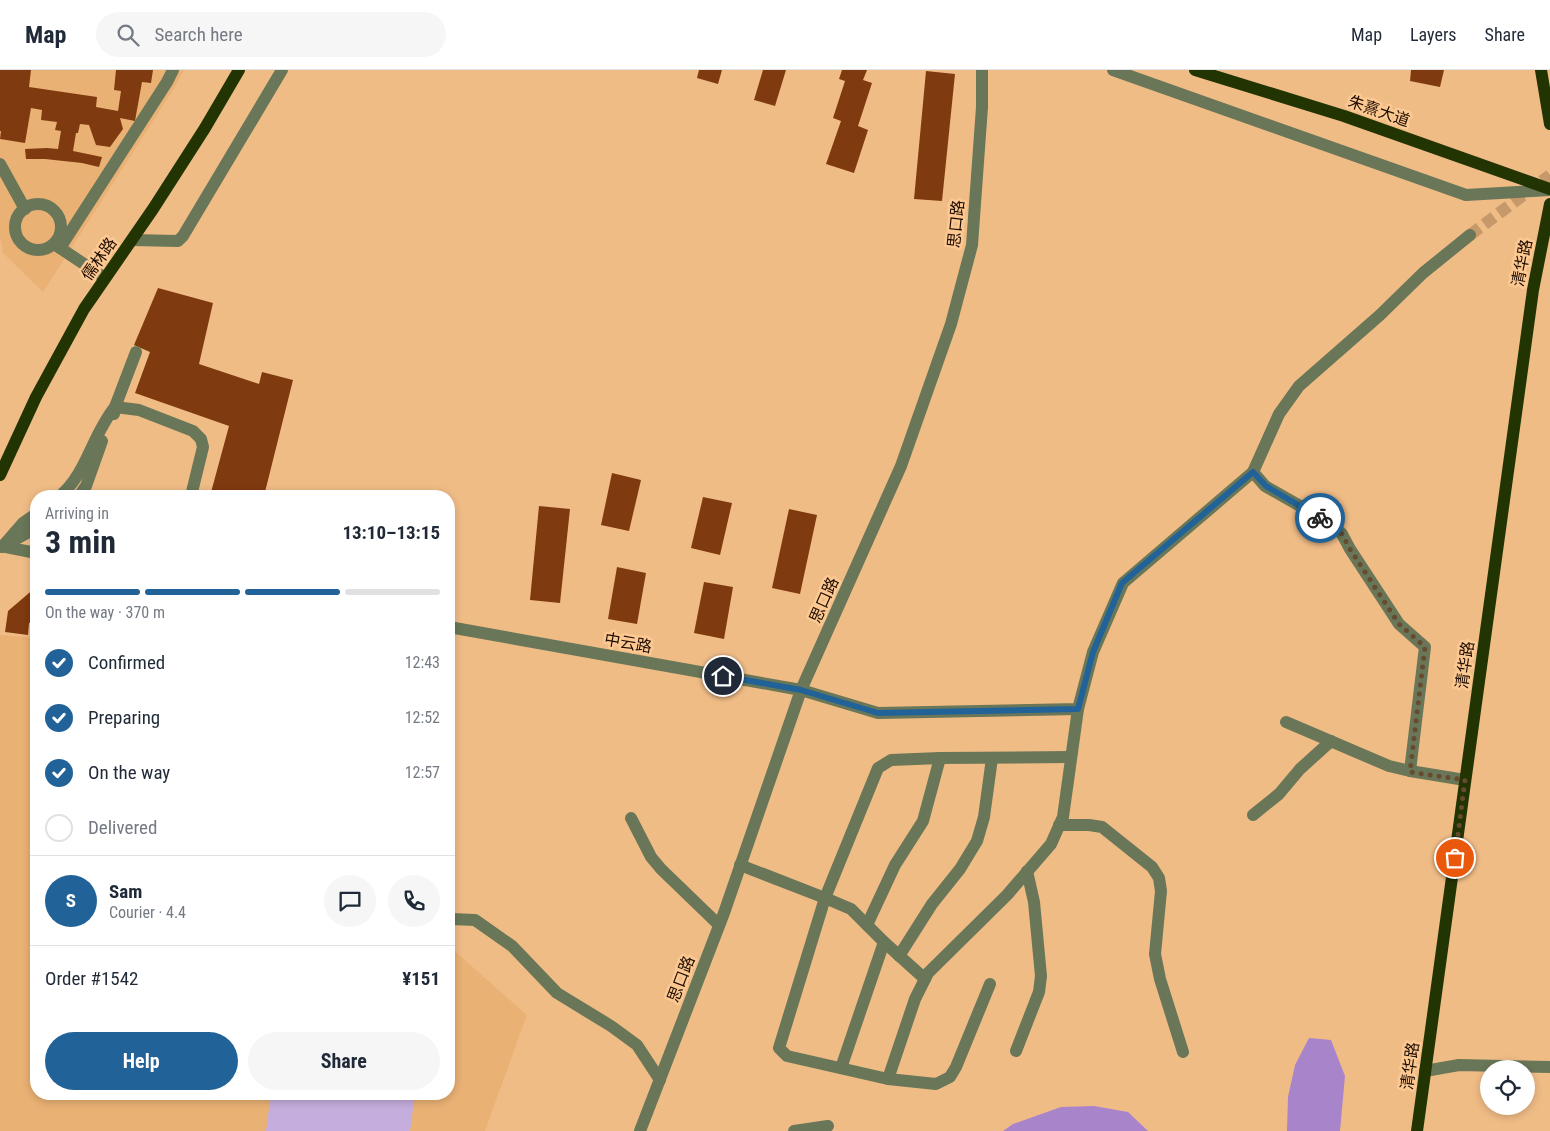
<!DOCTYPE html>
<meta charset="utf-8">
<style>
:root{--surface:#fff;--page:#f6f6f7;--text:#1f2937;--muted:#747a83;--line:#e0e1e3;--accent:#216298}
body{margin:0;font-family:"Roboto Condensed","Noto Sans SC",sans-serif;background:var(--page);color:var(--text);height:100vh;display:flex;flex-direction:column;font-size:19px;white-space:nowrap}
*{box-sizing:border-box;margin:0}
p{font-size:16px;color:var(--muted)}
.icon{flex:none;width:28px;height:28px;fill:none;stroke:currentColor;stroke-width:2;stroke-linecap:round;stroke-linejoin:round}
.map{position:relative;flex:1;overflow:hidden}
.panel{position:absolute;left:30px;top:420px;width:425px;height:610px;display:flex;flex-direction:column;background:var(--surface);border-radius:20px;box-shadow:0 2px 8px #0003}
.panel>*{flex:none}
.tools{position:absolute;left:1480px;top:990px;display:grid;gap:10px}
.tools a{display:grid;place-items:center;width:55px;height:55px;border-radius:50%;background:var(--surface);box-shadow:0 2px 8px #0003;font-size:25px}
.pin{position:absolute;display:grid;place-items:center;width:42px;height:42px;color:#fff;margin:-21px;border:2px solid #fff;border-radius:50%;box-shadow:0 1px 5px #0007}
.courier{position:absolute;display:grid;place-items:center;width:50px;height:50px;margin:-25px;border:4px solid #216298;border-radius:50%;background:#fff;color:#222;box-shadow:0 1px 6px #0007}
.summary em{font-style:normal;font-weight:700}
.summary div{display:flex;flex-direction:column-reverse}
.summary{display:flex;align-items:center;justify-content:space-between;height:85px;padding:0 15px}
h1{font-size:32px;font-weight:700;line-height:38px}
.bar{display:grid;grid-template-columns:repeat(4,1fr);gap:8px 5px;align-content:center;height:60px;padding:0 15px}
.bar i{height:6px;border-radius:4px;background:var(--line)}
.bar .on{background:var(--accent)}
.bar p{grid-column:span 4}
.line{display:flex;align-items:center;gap:12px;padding:0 15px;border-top:1px solid var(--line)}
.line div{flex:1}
.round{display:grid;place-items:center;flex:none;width:52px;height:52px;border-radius:26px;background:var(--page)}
ol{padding:0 15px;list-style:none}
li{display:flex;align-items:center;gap:15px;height:55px}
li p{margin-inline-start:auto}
li .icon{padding:5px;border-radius:50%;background:var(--accent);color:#fff;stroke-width:4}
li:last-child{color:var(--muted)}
li i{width:28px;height:28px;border:2px solid var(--line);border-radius:50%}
.action{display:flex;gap:10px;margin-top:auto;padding:10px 15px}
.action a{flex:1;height:58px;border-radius:30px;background:var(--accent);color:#fff;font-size:20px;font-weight:700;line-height:58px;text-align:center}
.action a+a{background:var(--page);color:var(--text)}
header{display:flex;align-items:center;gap:30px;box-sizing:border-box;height:70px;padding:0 25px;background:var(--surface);border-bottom:1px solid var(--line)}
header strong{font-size:24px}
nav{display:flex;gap:28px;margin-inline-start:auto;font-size:18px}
.search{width:350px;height:45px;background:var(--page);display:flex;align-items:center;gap:12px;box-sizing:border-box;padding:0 18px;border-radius:28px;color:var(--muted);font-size:19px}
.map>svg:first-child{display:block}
</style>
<header>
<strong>Map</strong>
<div class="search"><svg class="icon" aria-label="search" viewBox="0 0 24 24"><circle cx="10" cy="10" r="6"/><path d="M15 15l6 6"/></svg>Search here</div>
<nav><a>Map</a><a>Layers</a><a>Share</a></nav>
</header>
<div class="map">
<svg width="1550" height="1061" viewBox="0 0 1550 1061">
<rect width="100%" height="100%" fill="#f0bc86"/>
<g fill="#eab174">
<polygon points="0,0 184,0 173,20 43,222 3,183 0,167"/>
<polygon points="0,565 36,568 36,1024 449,1024 449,876 527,945 485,1061 0,1061"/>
</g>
<polygon fill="#c5addd" points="271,1024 415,1024 410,1061 266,1061"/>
<g fill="#a884cb">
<polygon points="1309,968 1331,970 1345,1006 1340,1061 1287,1061 1288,1027 1295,995"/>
<polygon points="1094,1036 1128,1042 1148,1061 1003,1061 1013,1054 1061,1037"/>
</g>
<g fill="#803a0f">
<polygon points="0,0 31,0 29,17 97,27 96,37 118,41 121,21 114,20 116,0 153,0 151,13 142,12 135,51 120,48 123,59 110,77 96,75 89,55 80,54 78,63 76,63 73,81 102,87 99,97 82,93 45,89 26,89 25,79 47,78 58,79 61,61 55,60 57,52 41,50 42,40 31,38 25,73 0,69 1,61 0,61"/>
<polygon points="699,0 722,0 718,14 697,8"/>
<polygon points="763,0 786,0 775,36 754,30"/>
<polygon points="842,0 867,0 863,10 872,13 858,56 868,60 854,103 826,94 841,51 833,48 845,11 839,9"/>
<polygon points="1411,0 1444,0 1440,17 1410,11"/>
<polygon points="926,1 955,4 942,131 914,129"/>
<polygon points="158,218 213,233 199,294 259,314 262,302 293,310 264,426 210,426 229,356 135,323 150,282 134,275"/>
<polygon points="612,403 641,410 629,461 601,455"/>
<polygon points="703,427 732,433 720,485 691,478"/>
<polygon points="539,436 570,439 560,533 530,530"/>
<polygon points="789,439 817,445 800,524 772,518"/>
<polygon points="617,497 646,503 637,554 608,549"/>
<polygon points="704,512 733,517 724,569 694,563"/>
<polygon points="36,517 36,550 29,553 28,565 5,562 8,541"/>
</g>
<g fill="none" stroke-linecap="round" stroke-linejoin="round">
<polyline stroke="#c6996b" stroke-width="12" stroke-dasharray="12 6" stroke-linecap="butt" points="1470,165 1550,105"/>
<g stroke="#697758" stroke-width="12">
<polyline points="1113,0 1466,125 1550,120"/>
<polyline points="0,94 25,139"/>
<circle cx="38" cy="157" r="23"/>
<polyline points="132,170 178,171 183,166 282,0"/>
<polyline points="54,174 105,208"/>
<polyline points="60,178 167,12 173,0"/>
<polyline points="114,344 115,337 136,282"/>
<polyline points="1253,402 1265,416 1330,453 1342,464 1350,479 1399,554 1425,577 1410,701"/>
<path d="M 60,426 C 87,403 92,365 115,337 L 139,340 L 193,361 L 201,369 L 203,377 L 191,426"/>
<polyline points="79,426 86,416 102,371"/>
<polyline points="9,473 36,458"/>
<polyline points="0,476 36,483"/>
<polyline points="2,477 23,453 36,444"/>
<polyline points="449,557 801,620 878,643 1078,639 1093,582 1123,513 1253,402 1279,344 1299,316 1380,245 1423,203 1470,165"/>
<polyline points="1286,652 1389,696 1410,701 1465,710"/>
<polyline points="1253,745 1279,724 1300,699 1331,671"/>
<polyline points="631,748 651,787 661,799 719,855"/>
<polyline points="1059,755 1089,755 1102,757 1152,797 1159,808 1161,821 1155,884 1160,909 1183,982"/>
<polyline points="740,795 825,828 851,839 884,872 925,909"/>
<polyline points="449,848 451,849 475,850 512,876 557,923 611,956 637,975 660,1010"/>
<polyline points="867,855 895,795 923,751 940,688"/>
<polyline points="899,886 932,834 960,799 977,771 984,747 992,688"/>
<polyline points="990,914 956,997 950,1007 936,1014 888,1009 787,986 779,978 825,828 878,698 891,690 940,688 1071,687"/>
<polyline points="1016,981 1039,922 1041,906 1034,832 1027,801"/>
<polyline points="841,998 884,872"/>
<polyline points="1425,1001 1459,995 1550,997"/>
<polyline points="888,1009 915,929 928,903 1007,825 1051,774 1063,747 1078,639"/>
<polyline points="640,1061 724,843 801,620 901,396 951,254 972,175 982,37 982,0"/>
<polyline points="794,1061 828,1056"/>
</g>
<g stroke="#233403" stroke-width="12">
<polyline points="1195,0 1344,46 1550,119"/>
<polyline points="1541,0 1550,54"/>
<polyline points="0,405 36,327 84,239 153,139 205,58 239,0"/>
<polyline points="1417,1061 1533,220 1550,134"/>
</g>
</g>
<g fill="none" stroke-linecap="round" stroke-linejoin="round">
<polyline stroke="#684a2f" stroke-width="5" stroke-dasharray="0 9" points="1320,448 1330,453 1342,464 1350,479 1399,554 1425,577 1410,702 1465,710 1455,788"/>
<polyline stroke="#216298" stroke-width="6" points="723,606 801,620 878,643 1078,639 1093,582 1122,513 1253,402 1266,416 1320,448"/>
</g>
<g text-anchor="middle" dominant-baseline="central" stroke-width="5" stroke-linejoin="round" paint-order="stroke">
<g font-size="16" fill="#1e0c00" stroke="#fdc992">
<text transform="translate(1379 41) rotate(19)">朱熹大道</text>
<text transform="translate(956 154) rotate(-84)">思口路</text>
<text transform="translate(99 189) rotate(-55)">儒林路</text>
<text transform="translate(1522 193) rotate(-79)">清华路</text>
<text transform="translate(824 530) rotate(-66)">思口路</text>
<text transform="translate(628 573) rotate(10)">中云路</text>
<text transform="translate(1465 595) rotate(-82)">清华路</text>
<text transform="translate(681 909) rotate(-69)">思口路</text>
<text transform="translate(1410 996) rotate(-82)">清华路</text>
</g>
</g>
</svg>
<div class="tools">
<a><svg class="icon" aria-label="locate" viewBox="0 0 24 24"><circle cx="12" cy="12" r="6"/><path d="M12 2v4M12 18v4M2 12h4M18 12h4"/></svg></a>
</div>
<div class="pin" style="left:1455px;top:788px;background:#ea580c"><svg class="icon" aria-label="bag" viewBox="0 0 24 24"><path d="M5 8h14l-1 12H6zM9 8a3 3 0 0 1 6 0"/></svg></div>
<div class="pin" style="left:723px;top:606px;background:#1f2937"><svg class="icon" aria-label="home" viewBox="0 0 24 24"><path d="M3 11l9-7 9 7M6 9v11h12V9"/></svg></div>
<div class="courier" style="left:1320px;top:448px"><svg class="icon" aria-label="bike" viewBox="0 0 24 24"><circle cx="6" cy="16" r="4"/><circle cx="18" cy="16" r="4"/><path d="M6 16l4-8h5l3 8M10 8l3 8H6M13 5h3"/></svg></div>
<section class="panel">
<div class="summary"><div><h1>3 min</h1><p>Arriving in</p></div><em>13:10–13:15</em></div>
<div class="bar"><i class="on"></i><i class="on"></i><i class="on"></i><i></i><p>On the way · 370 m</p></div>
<ol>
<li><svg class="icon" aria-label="check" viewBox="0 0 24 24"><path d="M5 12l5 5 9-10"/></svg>Confirmed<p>12:43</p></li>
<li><svg class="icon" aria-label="check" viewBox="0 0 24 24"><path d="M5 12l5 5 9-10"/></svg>Preparing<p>12:52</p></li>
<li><svg class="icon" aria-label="check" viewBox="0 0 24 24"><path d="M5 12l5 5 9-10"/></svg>On the way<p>12:57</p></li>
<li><i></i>Delivered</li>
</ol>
<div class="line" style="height:90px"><b class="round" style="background:var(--accent);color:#fff">S</b><div><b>Sam</b><p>Courier · 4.4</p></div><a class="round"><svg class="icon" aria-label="chat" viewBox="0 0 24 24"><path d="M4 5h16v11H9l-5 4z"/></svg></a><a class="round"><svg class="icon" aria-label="phone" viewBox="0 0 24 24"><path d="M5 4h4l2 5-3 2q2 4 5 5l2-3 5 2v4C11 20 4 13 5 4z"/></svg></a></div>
<div class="line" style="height:65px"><div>Order #1542</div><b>¥151</b></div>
<div class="action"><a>Help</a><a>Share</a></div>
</section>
</div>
